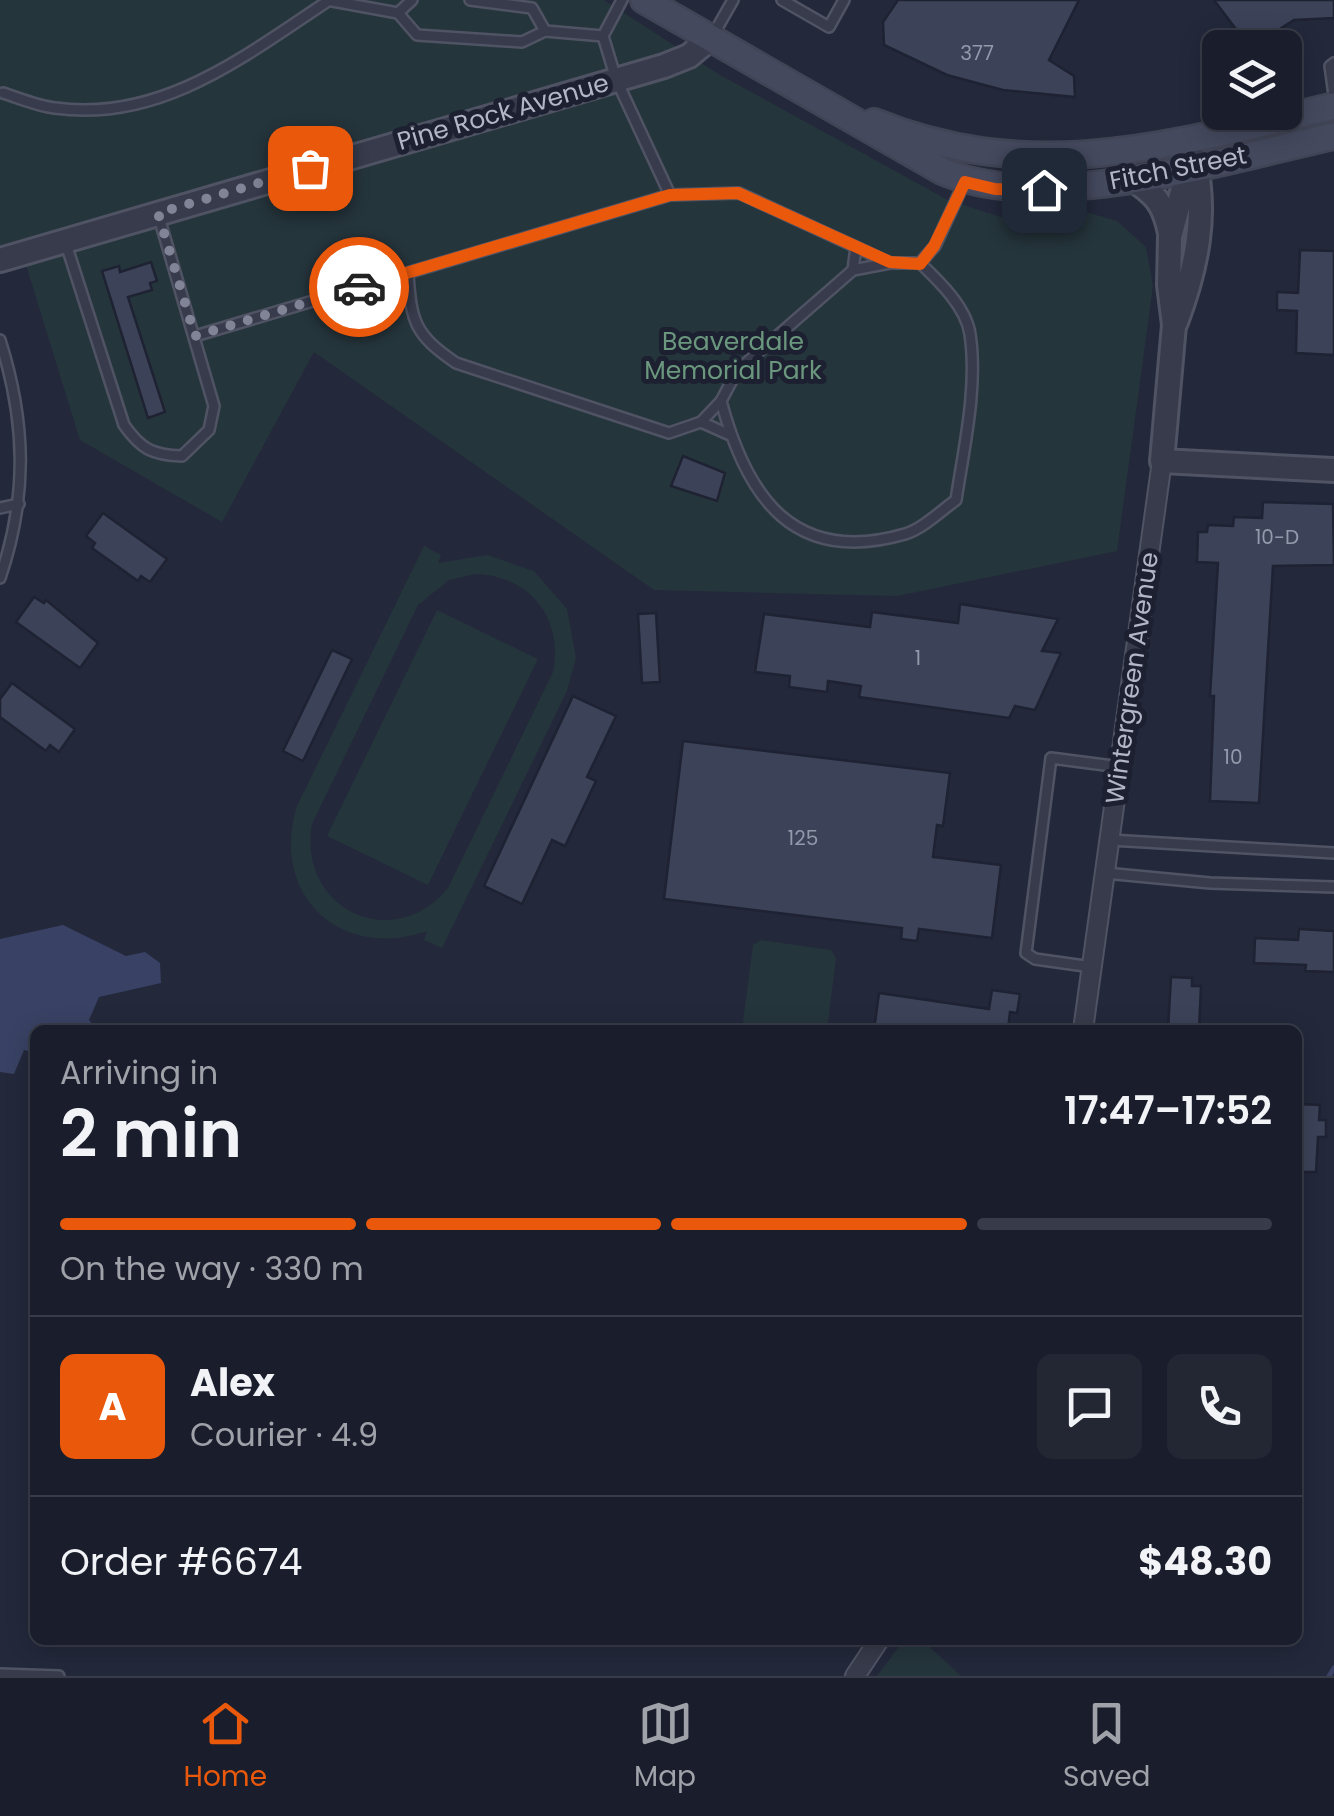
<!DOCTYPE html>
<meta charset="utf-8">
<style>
:root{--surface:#1a1e2c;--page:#232734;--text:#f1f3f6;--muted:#9fa2a9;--line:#383c48;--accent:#ea580c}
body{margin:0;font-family:Poppins,sans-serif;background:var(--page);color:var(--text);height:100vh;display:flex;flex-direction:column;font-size:38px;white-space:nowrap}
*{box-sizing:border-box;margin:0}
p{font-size:32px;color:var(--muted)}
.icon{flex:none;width:55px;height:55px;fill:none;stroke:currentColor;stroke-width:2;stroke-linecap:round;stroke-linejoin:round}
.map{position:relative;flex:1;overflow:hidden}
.sheet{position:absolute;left:30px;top:1025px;width:1272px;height:620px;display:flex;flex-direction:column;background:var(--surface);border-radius:15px;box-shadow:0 5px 25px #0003,0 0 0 2px var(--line)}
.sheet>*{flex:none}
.tools{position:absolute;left:1202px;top:30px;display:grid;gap:20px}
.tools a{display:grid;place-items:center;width:100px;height:100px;border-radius:15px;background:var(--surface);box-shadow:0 5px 25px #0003,0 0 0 2px var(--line);font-size:50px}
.pin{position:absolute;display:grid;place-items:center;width:85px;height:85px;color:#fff;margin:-42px;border-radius:20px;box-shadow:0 5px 15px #0006}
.courier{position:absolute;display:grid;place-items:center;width:100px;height:100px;margin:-50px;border:8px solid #ea580c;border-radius:50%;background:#fff;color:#222;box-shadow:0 2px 12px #0007}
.headline em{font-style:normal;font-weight:600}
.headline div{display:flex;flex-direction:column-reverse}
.headline{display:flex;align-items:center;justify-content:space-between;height:170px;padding:0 30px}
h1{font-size:65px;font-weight:600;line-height:75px}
.bar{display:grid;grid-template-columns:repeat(4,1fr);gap:15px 10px;align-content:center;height:120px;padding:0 30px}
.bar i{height:12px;border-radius:8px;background:var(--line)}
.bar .on{background:var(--accent)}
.bar p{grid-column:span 4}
.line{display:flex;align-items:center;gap:25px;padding:0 30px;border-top:2px solid var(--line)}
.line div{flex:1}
.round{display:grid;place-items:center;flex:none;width:105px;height:105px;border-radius:15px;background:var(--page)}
.menu{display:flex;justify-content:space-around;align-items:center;height:140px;border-top:2px solid var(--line);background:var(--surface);font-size:28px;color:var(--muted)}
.menu a{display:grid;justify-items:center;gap:5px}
.menu .on{color:var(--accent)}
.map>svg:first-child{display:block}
</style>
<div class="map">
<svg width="1334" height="1676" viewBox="0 0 1334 1676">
<rect width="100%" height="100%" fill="#23283b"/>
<g fill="#25353c" fill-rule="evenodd">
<polygon points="0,0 604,0 720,75 948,200 1004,218 1089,213 1117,221 1146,247 1153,286 1117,551 897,596 654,590 314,352 222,522 80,440 26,265 0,272"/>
<path d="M 424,546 L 441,555 L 438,563 L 487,555 L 534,571 L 567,609 L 576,658 L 567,691 L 442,948 L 424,940 L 427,931 C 341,961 269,895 297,806 ZM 475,574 C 529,575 564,618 553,672 L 448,888 C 393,955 297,909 312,824 L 418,605 L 449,580 Z"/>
<polygon points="437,610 538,659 428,885 327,836"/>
<polygon points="761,940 831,950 836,958 827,1030 742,1030 753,945"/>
<polygon points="904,1640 922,1640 961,1676 877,1676"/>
</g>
<polygon fill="#394264" points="63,925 126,956 145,952 160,963 161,983 99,997 89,1020 97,1030 35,1030 35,1053 24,1050 14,1074 0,1072 0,939"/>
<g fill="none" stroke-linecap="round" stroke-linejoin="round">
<polyline stroke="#394264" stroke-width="5" points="1329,1676 1334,1668"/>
</g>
<g fill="#3c4359" stroke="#1e2232" stroke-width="2.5">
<polygon points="898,0 1079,0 1049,60 1074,76 1075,97 1003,90 947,75 884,45 883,22"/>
<polygon points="1214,0 1334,0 1334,18 1294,20 1250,48"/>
<polygon points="1300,250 1334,251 1334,355 1296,353 1297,311 1277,310 1277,292 1298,293"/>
<polygon points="151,262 157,281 150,283 152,290 128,297 165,412 148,418 102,271 119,266 120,272"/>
<polygon points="683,456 725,473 717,501 671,486"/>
<polygon points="1263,502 1333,504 1334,565 1273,566 1259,803 1210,801 1214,696 1210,696 1218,563 1197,562 1198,532 1207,532 1208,525 1233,526 1234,517 1262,518"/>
<polygon points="103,513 167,559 150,582 141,576 138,581 92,548 95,543 86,536"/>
<polygon points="34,597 44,603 46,600 98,643 80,668 16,622"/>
<polygon points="960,604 1058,619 1042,651 1061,653 1035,710 1015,706 1009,718 859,697 861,686 828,681 827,692 789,687 790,676 755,672 764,614 870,627 872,612 958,623"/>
<polygon points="656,613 660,682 642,683 638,614"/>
<polygon points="332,650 352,659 303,761 283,751"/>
<polygon points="12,683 75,729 59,752 50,745 46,751 0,717 0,699"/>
<polygon points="573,696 616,716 587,777 596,781 565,846 552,840 522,904 484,886"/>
<polygon points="683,741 950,773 943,826 937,825 933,857 1001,865 992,938 919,929 917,941 901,939 902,928 664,899"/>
<polygon points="1299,929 1334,931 1334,972 1305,971 1306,965 1254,963 1255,938 1298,940"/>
<polygon points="1171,977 1192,978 1192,986 1201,986 1199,1030 1168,1030"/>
<polygon points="992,990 1020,994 1017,1013 1010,1012 1008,1030 874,1030 879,993 989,1009"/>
<polygon points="1298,1104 1320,1105 1319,1120 1326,1120 1326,1137 1318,1137 1316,1172 1298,1172"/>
</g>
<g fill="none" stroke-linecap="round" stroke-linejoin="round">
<g stroke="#4f5363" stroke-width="14">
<g id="service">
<polyline points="327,0 398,13"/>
<polyline points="412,0 398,13 417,35 522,42 545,31 603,36"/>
<polyline points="470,0 532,8 545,31"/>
<polyline points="622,0 603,36 616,79 670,195"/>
<polyline points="782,0 829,27 844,0"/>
<polyline points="712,37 733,0"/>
<polyline points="1334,63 1330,66 1334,95"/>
<path d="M 3,93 C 19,98 37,106 55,108 C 160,123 245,56 328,1"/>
<path d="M 66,244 L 124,425 C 141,449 152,455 182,456 L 209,430 L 214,406 L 158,214"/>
<polyline points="856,247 890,263"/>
<path d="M 890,263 L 920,263 C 939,281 966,307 970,334 C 978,387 964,447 956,500 C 941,511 922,529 905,534 C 794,566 747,498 721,401 L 737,371 L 853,270 Z"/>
<polyline points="920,263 935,246 964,183"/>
<path d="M 408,273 C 411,322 415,335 456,363 L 669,433 L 701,422 L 721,401"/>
<polyline points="195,336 670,195 739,193 856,247 853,270"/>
<path d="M 0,340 C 26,422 28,496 0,578"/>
<polyline points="701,422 730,435"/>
<polyline points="0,508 19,504"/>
<polyline points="1110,840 1334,853"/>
<polyline points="1105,873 1210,883 1334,887"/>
<polyline points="1092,967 1035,959 1026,953 1051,758 1120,767"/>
<polyline points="0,1674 59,1676"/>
</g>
</g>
<g stroke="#4f5363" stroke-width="22">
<g id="minor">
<polyline points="1083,1030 1162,461"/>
<polyline points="855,1676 879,1640"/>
</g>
</g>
<g stroke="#4f5363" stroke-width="28">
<g id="tertiary">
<polyline points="1196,166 1182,192 1170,237 1169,285 1174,325 1162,461 1334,470"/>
<path d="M 1131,178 C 1155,194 1164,203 1170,233"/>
<polyline points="0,260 664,66 689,56 712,37"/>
<path d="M 1176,322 C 1196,269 1208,214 1194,159"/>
</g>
</g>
<g stroke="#404454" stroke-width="30">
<g id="secondary">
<path d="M 644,0 L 942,171 C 1045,216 1225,160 1334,136"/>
<path d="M 874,122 C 1035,187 1174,144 1334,106"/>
</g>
</g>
<use href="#service" stroke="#373b4b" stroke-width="9"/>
<use href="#minor" stroke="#373b4b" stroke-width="18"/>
<use href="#tertiary" stroke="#373b4b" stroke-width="22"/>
<use href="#secondary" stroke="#45495e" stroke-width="25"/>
</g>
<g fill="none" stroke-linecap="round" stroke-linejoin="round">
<polyline stroke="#808496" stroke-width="10" stroke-dasharray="0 18" points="310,168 158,213 195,336 359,287"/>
<polyline stroke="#ea580c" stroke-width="12" points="359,287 670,195 738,193 890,262 920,264 934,246 965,182 995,189 1044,190"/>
</g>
<g text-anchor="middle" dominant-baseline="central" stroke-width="10" stroke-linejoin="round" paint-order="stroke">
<g font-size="20" fill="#9499ac">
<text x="977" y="53">377</text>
<text x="1277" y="537">10-D</text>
<text x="918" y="658">1</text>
<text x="1233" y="757">10</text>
<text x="803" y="838">125</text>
</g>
<g font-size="25" fill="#b2b6c7" stroke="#1c2030">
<text transform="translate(503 112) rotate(-16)">Pine Rock Avenue</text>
<text transform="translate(1178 168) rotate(-11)">Fitch Street</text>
<text transform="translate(1132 678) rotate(-82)">Wintergreen Avenue</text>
</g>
<g font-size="25" fill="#6a977d" stroke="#1c2030">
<text x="733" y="341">Beaverdale<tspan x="733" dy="29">Memorial Park</tspan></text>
</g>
</g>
</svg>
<div class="tools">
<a><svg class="icon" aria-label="layers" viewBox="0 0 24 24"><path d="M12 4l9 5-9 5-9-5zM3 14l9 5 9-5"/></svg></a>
</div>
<div class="pin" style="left:310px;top:168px;background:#ea580c"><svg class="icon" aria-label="bag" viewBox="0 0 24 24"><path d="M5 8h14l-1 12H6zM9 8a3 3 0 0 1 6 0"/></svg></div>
<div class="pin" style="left:1044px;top:190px;background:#1f2937"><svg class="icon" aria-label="home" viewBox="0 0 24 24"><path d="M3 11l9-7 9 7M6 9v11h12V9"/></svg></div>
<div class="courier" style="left:359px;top:287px"><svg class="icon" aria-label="car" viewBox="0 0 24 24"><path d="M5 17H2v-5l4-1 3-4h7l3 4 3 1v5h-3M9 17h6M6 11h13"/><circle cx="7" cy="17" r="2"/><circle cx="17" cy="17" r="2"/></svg></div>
<section class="sheet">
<div class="headline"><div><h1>2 min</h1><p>Arriving in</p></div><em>17:47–17:52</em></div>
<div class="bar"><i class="on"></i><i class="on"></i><i class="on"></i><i></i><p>On the way · 330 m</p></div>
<div class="line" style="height:180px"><b class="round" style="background:var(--accent);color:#fff">A</b><div><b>Alex</b><p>Courier · 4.9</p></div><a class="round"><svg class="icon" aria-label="chat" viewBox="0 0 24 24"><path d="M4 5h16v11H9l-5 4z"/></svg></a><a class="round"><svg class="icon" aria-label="phone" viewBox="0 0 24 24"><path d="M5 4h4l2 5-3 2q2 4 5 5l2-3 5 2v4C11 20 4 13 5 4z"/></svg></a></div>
<div class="line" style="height:130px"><div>Order #6674</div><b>$48.30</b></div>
</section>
</div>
<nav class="menu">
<a class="on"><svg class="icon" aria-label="home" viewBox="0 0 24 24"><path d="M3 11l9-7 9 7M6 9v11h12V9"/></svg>Home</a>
<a><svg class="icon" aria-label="map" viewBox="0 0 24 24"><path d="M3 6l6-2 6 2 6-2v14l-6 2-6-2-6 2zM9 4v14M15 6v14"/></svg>Map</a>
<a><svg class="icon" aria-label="saved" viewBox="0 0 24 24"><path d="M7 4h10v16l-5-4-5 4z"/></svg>Saved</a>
</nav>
